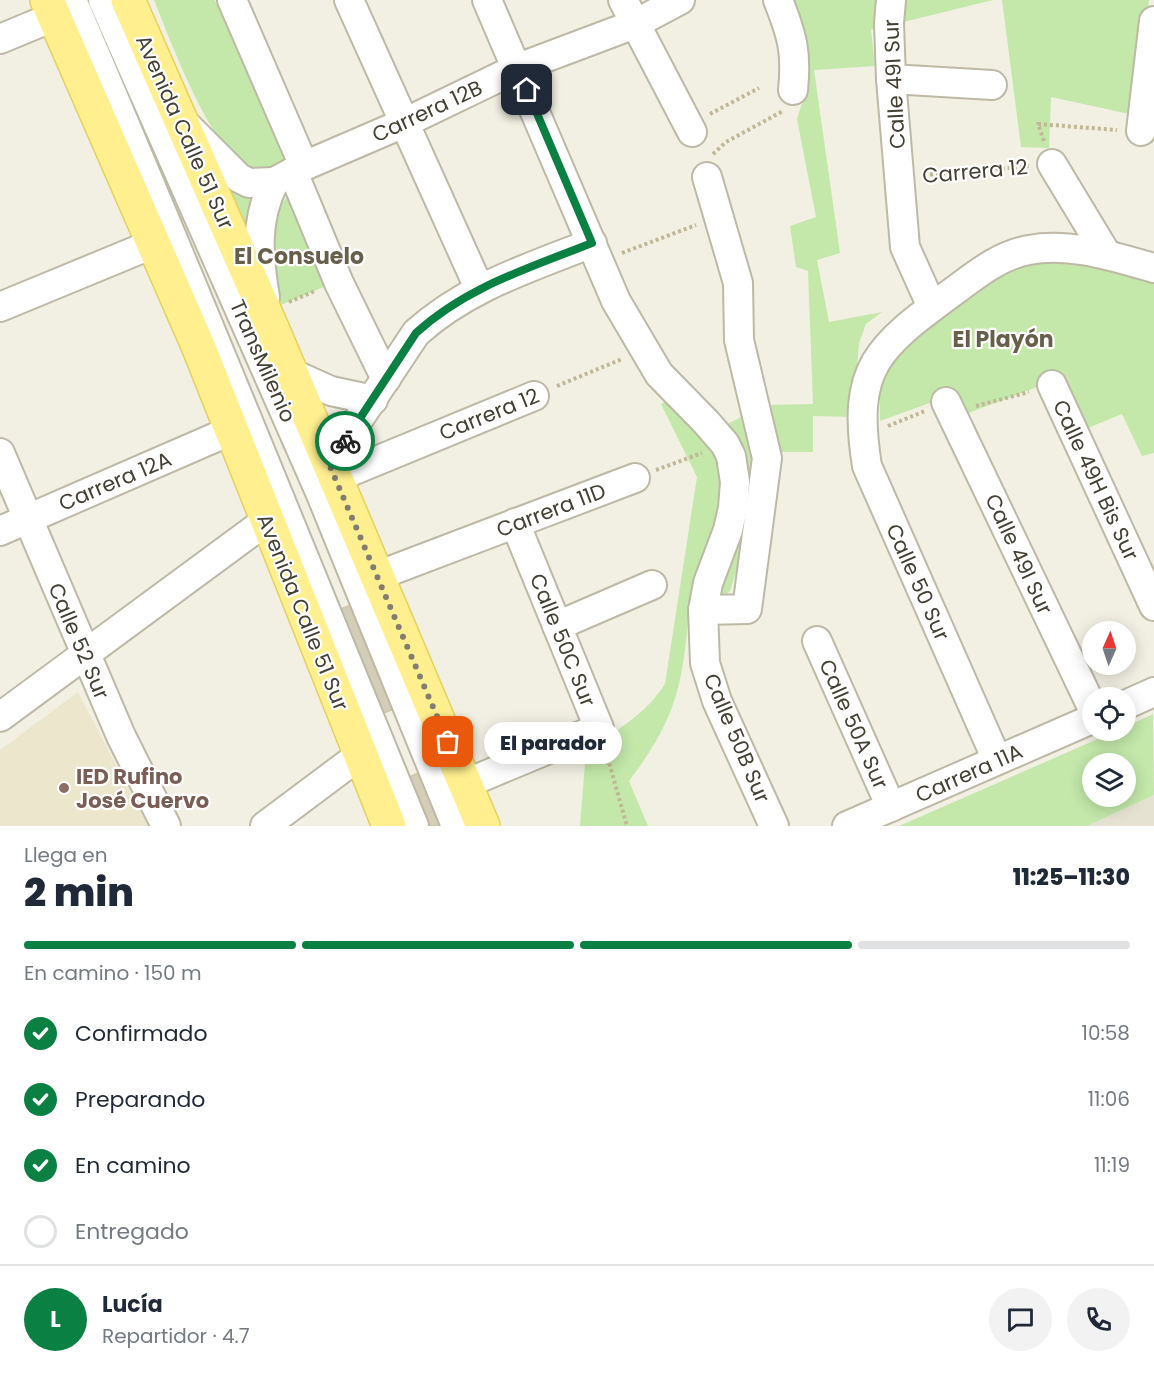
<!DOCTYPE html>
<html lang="es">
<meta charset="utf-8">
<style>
:root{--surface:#fff;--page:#f2f2f3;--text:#1f2937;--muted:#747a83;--line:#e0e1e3;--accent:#0b8043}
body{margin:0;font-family:Poppins,sans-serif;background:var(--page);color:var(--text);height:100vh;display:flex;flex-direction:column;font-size:22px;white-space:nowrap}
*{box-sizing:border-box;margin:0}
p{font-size:20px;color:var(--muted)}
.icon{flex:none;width:33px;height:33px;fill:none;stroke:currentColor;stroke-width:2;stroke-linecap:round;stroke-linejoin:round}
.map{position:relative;height:826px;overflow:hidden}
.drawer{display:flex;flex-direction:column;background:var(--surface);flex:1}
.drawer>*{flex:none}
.needle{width:39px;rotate:3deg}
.fabs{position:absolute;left:1082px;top:621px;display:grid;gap:12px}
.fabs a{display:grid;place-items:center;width:54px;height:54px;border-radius:50%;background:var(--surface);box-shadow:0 3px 15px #0003;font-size:30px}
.pin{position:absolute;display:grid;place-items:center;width:51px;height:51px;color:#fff;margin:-26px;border-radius:12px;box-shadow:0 3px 9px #0006}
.courier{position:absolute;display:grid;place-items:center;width:60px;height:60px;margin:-30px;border:4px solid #0b8043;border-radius:50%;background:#fff;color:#222;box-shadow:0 2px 8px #0007}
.bubble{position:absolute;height:42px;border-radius:21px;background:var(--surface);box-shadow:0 3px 15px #0003;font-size:20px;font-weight:800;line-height:42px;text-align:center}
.headline em{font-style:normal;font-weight:800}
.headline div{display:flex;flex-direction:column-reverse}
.headline{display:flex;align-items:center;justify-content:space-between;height:102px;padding:0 24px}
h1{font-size:39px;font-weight:800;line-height:45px}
.bar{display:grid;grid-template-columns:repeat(4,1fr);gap:9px 6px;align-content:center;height:72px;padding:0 24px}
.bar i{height:8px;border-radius:4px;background:var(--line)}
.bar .active{background:var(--accent)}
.bar p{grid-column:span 4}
.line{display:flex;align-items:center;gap:15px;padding:0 24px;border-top:2px solid var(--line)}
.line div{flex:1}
.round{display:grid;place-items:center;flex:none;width:63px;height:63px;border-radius:32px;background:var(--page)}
ol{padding:0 24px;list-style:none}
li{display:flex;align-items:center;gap:18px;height:66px}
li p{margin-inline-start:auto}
li .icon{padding:6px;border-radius:50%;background:var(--accent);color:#fff;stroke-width:4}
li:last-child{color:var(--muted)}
li i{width:33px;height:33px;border:3px solid var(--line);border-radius:50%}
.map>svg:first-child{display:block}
</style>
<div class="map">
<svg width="1154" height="826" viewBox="0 0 1154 826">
<rect width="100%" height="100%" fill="#f2f0e3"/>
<polygon fill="#e6e2d1" points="1154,795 1154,826 1087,826"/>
<polygon fill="#ece7cc" points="78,692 148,826 0,826 0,750"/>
<g fill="#c3e8aa" fill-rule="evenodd">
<path d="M 154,0 L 215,0 L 291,162 C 283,165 271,174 262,174 C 218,174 169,36 154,0 Z"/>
<path d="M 782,0 L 993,0 L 871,30 L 875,66 L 814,70 L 840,253 L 817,260 L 829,322 L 882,312 L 866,324 L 859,343 L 853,417 L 813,416 L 813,452 L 755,452 L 737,569 L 730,591 L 720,599 L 690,597 C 683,679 681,713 629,781 L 648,826 L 580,826 L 586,750 C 616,731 645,715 665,684 L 697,477 L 661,404 L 669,399 L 703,437 L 764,405 L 813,404 L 808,271 L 796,267 L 790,226 L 816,217 L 797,119 L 805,93 Z"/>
<polygon points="1002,0 1149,0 1134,115 1051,97 1049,148 1021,147"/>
<path d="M 221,179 L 258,192 C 245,210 247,229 248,250 Z"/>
<polygon points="290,192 333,283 281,305 273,280 273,217"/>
<polygon points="1060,259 1154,282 1154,453 1142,456 1122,414 1083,430 1056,380 963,415 952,395 880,421 880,380 890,352 1019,262"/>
<path d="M 1153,714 L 1154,795 L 1087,826 L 899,826 L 1116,731 L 1125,730 L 1125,727 ZM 1092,764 L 1125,764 L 1125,796 L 1092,796 Z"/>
</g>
<g fill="#d4cdb8" stroke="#cfc6ab" stroke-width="1.5">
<polygon points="351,605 394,709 381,714 338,610"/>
<polygon points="420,772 443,826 428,826 407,778"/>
</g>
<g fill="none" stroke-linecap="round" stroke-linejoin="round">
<g stroke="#bdb9a5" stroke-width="32">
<g id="minor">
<path d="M 72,0 C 190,274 300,550 414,826"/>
<polyline points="103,0 320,492 456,826"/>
<polyline points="232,0 304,166"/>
<polyline points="349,0 479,288"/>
<polyline points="487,0 616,301 659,374 706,422 725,444 731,456 735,482 733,508 728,530 708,583 703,610 705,663 717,701 774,826"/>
<polyline points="623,0 692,132"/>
<path d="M 778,0 C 792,35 797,52 793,90"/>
<polyline points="891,0 889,23 891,79 905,247 932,307"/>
<polyline points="0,39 53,17"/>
<polyline points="891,79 992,85"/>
<polyline points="187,126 239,178 249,183 274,182 304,166 404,123 518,68 635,24 680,0"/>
<polyline points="1141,131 1154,21"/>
<polyline points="1052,164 1107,255"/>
<polyline points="293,172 339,283 386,379"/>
<path d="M 265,297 C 258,256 255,220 274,182"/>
<polyline points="0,307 155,243"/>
<polyline points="291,373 331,391 373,400"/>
<polyline points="1052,385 1154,606"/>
<polyline points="946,402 1092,707"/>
<polyline points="0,453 121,736 166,826"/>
<path d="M 329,464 L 416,333 C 467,287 529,268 592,243"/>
<polyline points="335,478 534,396"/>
<polyline points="0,531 230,431"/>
<polyline points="377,576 635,478"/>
<polyline points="703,610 747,609 767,458 739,340 738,283 707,177"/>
<polyline points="557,626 652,585"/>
<polyline points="817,641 891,807"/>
<polyline points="1125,705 1154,692"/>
<polyline points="0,717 266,521"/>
<path d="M 997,760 L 867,466 C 851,366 878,347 954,291 C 977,274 1000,255 1029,250 C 1070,242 1114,257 1154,268"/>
<polyline points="465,784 599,728 515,523"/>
<polyline points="265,826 360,755"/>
<polyline points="847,826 1092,719"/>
</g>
</g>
<g stroke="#e6d05d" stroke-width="36">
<g id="major">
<polyline points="47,0 199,348 389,826"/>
<polyline points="128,0 272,328 483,826"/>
</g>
</g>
<g stroke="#c0b796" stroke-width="4" stroke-dasharray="3 3" stroke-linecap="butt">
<polyline points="710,114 759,88"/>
<polyline points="1044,141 1038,124 1117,130"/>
<polyline points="713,154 726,142 783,111"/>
<polyline points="924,175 1030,166"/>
<polyline points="622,253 696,225"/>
<polyline points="289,302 315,291"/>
<polyline points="557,386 622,359"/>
<polyline points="976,406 1029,392"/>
<polyline points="888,426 925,411"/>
<polyline points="656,470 702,453"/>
<polyline points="606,752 627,826"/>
</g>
<use href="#minor" stroke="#fff" stroke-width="28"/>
<use href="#major" stroke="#ffef8f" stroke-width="33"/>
</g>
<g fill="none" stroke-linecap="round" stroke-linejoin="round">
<polyline stroke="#817e71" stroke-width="6" stroke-dasharray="0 10.8" points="345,441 329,464 448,742"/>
<path stroke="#0b8043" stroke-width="8" d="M 345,441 L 416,333 C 466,287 529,268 592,243 L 527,90"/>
</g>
<circle fill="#8d6e63" stroke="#fff" stroke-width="2" cx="64" cy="788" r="6"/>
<g text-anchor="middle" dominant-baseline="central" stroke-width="4.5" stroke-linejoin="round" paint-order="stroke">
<g font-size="21" fill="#444033" stroke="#fff">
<text transform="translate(894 84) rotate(-93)">Calle 49I Sur</text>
<text transform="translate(427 111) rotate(-25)">Carrera 12B</text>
<text transform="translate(185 132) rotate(66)">Avenida Calle 51 Sur</text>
<text transform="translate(975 171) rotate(-5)">Carrera 12</text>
<text transform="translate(263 361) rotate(66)">TransMilenio</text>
<text transform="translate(489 414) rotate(-22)">Carrera 12</text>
<text transform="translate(1096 480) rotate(65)">Calle 49H Bis Sur</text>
<text transform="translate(115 481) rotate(-23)">Carrera 12A</text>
<text transform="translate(551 510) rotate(-21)">Carrera 11D</text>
<text transform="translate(1019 554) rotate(65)">Calle 49I Sur</text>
<text transform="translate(918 582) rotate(66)">Calle 50 Sur</text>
<text transform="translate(303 612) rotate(68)">Avenida Calle 51 Sur</text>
<text transform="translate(563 640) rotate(68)">Calle 50C Sur</text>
<text transform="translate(79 641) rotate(67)">Calle 52 Sur</text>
<text transform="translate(854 724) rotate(66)">Calle 50A Sur</text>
<text transform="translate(737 738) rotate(67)">Calle 50B Sur</text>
<text transform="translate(969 773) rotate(-24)">Carrera 11A</text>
</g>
<g font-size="21" font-weight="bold" fill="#785e54" stroke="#fff" text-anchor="start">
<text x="76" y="776">IED Rufino<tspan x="76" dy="24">José Cuervo</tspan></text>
</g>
<g font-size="22" font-weight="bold" fill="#675f4a" stroke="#fff">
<text x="299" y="256">El Consuelo</text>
<text x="1003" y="339">El Playón</text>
</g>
</g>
</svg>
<div class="fabs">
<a><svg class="needle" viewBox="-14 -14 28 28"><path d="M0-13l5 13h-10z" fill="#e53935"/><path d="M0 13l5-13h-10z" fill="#747a83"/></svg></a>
<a><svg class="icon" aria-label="locate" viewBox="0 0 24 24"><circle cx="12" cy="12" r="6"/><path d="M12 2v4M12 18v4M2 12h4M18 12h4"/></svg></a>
<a><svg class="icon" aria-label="layers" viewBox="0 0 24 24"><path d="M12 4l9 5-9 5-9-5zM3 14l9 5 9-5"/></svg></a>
</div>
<div class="pin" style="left:448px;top:742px;background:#ea580c"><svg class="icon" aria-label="bag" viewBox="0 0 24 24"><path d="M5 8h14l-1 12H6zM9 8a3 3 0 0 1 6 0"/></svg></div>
<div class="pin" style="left:527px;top:90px;background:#1f2937"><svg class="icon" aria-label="home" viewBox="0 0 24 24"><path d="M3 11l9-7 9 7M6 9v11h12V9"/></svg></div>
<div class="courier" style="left:345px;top:441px"><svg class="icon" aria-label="bike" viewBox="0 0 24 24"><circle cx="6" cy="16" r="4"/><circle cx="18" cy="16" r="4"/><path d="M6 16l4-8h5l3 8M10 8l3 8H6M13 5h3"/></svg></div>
<div class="bubble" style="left:484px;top:722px;width:138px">El parador</div>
</div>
<section class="drawer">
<div class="headline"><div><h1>2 min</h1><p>Llega en</p></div><em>11:25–11:30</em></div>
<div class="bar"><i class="active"></i><i class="active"></i><i class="active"></i><i></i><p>En camino · 150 m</p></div>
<ol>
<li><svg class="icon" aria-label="check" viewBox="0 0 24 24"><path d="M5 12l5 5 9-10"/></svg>Confirmado<p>10:58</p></li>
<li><svg class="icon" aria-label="check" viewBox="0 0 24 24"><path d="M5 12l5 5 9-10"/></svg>Preparando<p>11:06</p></li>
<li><svg class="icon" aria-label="check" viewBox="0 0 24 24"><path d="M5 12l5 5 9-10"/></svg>En camino<p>11:19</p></li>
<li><i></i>Entregado</li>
</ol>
<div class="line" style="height:108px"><b class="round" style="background:var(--accent);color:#fff">L</b><div><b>Lucía</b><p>Repartidor · 4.7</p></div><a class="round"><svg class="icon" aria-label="chat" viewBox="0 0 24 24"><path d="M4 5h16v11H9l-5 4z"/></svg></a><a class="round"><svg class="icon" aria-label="phone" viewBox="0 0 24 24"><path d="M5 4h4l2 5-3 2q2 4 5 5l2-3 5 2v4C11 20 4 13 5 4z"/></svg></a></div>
</section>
